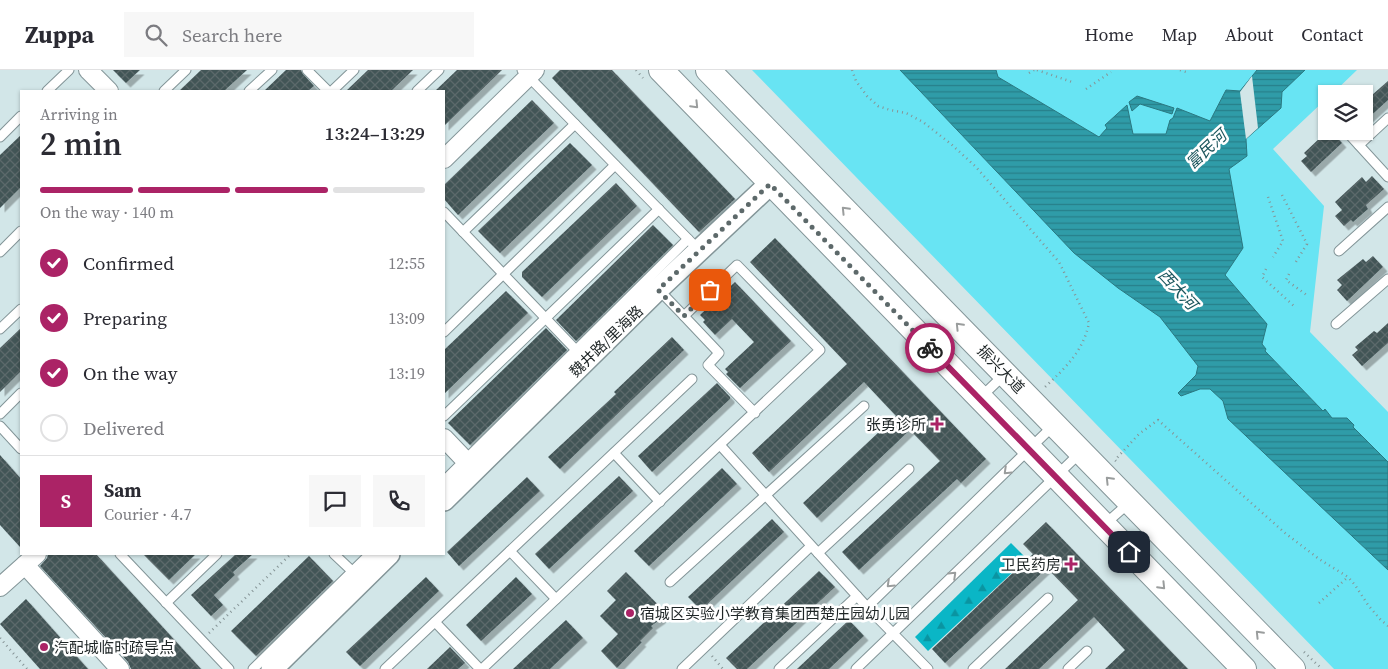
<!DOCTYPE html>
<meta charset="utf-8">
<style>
:root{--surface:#fff;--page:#f7f7f7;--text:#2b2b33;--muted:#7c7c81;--line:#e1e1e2;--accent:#ab2366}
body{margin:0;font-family:"Source Serif 4","Noto Sans SC",serif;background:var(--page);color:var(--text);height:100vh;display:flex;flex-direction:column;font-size:19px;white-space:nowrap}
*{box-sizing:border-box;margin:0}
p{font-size:16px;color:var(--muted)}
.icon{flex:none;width:28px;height:28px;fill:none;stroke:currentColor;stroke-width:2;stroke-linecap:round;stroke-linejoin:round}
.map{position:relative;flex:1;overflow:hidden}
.drawer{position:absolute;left:20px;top:20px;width:425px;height:465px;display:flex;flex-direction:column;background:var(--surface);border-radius:0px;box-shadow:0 1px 4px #0004}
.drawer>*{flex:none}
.fabs{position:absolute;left:1318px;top:15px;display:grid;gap:10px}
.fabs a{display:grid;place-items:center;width:55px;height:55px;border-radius:0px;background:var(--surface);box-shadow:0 1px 4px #0004;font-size:25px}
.pin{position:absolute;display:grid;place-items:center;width:42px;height:42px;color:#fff;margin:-21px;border-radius:10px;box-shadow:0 2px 8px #0006}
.courier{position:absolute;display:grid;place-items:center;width:50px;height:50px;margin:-25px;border:4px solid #ab2366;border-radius:50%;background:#fff;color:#222;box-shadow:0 1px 6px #0007}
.overview em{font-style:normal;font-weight:600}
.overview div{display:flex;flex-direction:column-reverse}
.overview{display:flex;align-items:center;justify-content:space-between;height:85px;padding:0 20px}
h1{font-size:32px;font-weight:600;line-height:38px}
.bar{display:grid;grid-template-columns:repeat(4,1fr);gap:8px 5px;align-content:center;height:60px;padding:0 20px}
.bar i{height:6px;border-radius:4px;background:var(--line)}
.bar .selected{background:var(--accent)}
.bar p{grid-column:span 4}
.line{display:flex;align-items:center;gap:12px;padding:0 20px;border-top:1px solid var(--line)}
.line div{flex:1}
.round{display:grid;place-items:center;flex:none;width:52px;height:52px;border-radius:0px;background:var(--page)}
ol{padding:0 20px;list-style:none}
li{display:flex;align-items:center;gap:15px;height:55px}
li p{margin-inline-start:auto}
li .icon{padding:5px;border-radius:50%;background:var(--accent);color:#fff;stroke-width:4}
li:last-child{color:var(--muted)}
li i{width:28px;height:28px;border:2px solid var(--line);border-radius:50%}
header{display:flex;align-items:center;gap:30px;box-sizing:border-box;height:70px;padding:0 25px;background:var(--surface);border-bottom:1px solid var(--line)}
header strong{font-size:24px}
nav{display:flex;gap:28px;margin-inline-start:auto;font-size:18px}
.search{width:350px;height:45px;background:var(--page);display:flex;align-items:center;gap:12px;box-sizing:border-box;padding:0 18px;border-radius:0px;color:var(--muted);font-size:19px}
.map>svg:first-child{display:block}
</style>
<header>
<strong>Zuppa</strong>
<div class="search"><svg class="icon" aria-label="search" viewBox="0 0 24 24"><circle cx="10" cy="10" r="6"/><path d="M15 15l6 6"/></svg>Search here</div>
<nav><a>Home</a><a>Map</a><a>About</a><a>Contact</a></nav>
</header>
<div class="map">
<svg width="1388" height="599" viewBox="0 0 1388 599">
<defs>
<pattern id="forest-firs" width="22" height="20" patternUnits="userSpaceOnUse" patternTransform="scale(1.25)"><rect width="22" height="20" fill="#0ab6c6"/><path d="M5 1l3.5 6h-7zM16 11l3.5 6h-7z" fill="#0a94a1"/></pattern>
<pattern id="water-rules" width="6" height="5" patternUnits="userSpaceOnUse" patternTransform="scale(1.25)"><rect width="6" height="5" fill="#2f9ca8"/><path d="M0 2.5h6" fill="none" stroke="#277f89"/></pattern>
<pattern id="building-cross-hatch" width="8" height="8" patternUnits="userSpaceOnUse" patternTransform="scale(1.25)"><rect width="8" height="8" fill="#435456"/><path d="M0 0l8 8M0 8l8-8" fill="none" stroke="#5b696b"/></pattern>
<filter id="shadow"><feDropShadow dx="4.5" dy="4.5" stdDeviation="0" flood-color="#0004"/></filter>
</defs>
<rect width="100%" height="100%" fill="#d2e6e8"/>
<polygon fill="url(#forest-firs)" points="1011,473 1027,489 928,581 915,567"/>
<polygon fill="#68e4f3" points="752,0 1357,0 1332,24 1326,24 1326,29 1273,79 1324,136 1310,262 1388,342 1388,599 1334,599"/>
<g fill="url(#water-rules)" stroke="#2a7881">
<polygon points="900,0 996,0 998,7 1099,67 1107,58 1105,55 1127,35 1133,64 1166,64 1170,50 1173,48 1177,38 1210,51 1226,20 1240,21 1257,0 1305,0 1282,22 1281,38 1246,69 1247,86 1229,99 1243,178 1225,205 1267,254 1262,274 1266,279 1265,281 1323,341 1325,339 1332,348 1347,348 1354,355 1353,357 1388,392 1388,500 1228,349 1223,331 1210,319 1200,319 1181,326 1178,323 1196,305 1198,296 1160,247 1118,218 1074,183"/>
<polygon points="1137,26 1174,38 1172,44 1140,34 1132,41 1129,32"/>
</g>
<polygon fill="#d2e6e8" points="1252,6 1258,58 1246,69 1240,22"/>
<g fill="url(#building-cross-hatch)" filter="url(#shadow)">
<polygon points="113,0 140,0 126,13"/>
<polygon points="201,0 247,0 224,21 179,21"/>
<polygon points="286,0 301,0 303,4 314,16 308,21 264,21"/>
<polygon points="368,0 413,0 391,21 346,21"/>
<polygon points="457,0 502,0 444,56 444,21 435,21"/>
<polygon points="560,0 612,0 735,129 699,162 552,8"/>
<polygon points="1388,11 1388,30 1364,52 1364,32"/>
<polygon points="532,30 554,53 458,145 444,129 444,115"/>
<polygon points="1332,62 1342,73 1311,102 1301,91 1307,86 1304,83 1322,66 1325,68"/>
<polygon points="21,65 21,117 0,138 0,85"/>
<polygon points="570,73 592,95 500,183 478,161"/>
<polygon points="1372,106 1384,119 1366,135 1368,139 1353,152 1351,150 1344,156 1335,146 1342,140 1335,132 1362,107 1366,112"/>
<polygon points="616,113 637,136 542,227 522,207 522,202"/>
<polygon points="653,155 673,175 576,271 556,250"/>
<polygon points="775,168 986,389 961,413 957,409 859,500 842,482 940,391 910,360 817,448 803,433 896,346 864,312 769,402 752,383 847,294 750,192"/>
<polygon points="1373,186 1383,197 1347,231 1337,220 1342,215 1337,210 1363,189 1366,192"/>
<polygon points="735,212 791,271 740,318 726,304 728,302 725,299 754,272 732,249 715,265 703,252 705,250 700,245"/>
<polygon points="506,221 528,243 444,324 444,280"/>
<polygon points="1388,253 1388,273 1362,296 1352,285 1358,280 1355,277 1374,261 1377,263"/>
<polygon points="21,258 21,301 0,322 0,278"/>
<polygon points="546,258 567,280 470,375 448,353"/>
<polygon points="672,267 684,280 560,399 548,387 616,324 614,322"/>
<polygon points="717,313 730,327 730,329 652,402 638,386"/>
<polygon points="0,385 21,409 21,478 0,455"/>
<polygon points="722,398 737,414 649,496 634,481"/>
<polygon points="619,406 633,421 549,499 535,484"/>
<polygon points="527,407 540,421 459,496 447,482"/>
<polygon points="772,449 784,462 701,540 688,527"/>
<polygon points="1046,452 1188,599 1105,599 1125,580 1094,547 1039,599 1005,599 1078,530 1047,498 945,593 932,579 1033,484 1023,474"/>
<polygon points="48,484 96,484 201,599 131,599 128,592 40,496 47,488"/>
<polygon points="143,484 196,484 169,510"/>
<polygon points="236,484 253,484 233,502 235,505 214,525 223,535 211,546 191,525"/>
<polygon points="309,486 333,511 256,586 231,561"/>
<polygon points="819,501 835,517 747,599 737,599 726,588"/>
<polygon points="626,502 664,541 661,549 651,556 653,558 640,571 642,572 617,598 601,581 618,564 600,546 616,530 607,521"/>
<polygon points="426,507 439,521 360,596 346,582"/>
<polygon points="516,507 532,524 481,571 466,555"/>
<polygon points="26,529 88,599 40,599 0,554"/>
<polygon points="566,550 583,568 550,599 513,599"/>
<polygon points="849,550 864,566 829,599 797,599"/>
<polygon points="450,577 465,593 458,599 427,599"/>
</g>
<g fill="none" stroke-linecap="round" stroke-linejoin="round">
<g stroke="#839598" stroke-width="11">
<g id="service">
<polyline points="307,0 328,21"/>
<polyline points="522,0 692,173"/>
<polyline points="47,21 69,0"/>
<polyline points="164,21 186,0"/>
<polyline points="249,21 272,0"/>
<polyline points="332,21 354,0"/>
<polyline points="417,21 439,0"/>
<polyline points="1346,61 1388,107"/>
<polyline points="0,67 21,46"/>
<polyline points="1359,75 1388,48"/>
<polyline points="444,142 576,280"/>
<polyline points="463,162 575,54"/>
<polyline points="1339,181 1388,137"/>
<polyline points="0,182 21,161"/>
<polyline points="658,219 684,246"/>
<polyline points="1336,254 1388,209"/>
<polyline points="0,259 21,239"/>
<polyline points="444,262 615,95"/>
<polyline points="980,328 1005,304"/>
<polyline points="0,344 21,323"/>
<polyline points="444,346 659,139"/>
<polyline points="0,356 21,379"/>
<polyline points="720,375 867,537 928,599"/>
<polyline points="614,383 660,432"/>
<polyline points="444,411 688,169"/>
<polyline points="1104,455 1130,432"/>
<polyline points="510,481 556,529"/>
<polyline points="818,483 909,399"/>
<polyline points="120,484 229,599"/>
<polyline points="334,484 352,501"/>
<polyline points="670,512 864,336"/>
<polyline points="166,533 217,484"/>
<polyline points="867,537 1054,355"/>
<polyline points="435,552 480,599"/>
<polyline points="253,599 370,484"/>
<polyline points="385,599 692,309"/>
<polyline points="482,599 820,280 737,195 684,246 719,283 708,295 755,343"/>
<polyline points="682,599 811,476"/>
<polyline points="779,599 857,526"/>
<polyline points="856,599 1081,382"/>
<polyline points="973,599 1048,528"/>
<polyline points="1068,599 1087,581"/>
</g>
</g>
<g stroke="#839598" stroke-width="20">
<g id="minor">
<polyline points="88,0 109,21"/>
<polyline points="444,89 535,0"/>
<polyline points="444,368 465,390"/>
<polyline points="25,495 120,599"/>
<polyline points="0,517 37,484"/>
</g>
</g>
<g stroke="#839598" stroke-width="24">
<g id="tertiary">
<polyline points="444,430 658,219 770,114"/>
<polyline points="272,599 389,484"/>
</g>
</g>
<g stroke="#839598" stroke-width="26">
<g id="secondary">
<polyline points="661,0 1244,599"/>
<polyline points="708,0 1293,599"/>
</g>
</g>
<g stroke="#869496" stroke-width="2.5" stroke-dasharray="1 4" stroke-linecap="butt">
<polyline points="636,0 643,8"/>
<path d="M 852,0 L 856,11 L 867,26 L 878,36 L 890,40 L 906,43 L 923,52 L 951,74 L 976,97 L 1059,192 L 1089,253 C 1083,282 1065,298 1044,318"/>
<polyline points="1037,0 1072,12"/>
<polyline points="1180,0 1189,3"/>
<polyline points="1029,3 1034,0"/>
<polyline points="1086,19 1111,2"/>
<polyline points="1282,125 1307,174 1294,195"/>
<polyline points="1268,127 1283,171 1273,187"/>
<polyline points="1266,199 1262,207 1294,236"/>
<polyline points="1289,204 1286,210 1308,226"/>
<polyline points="1116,391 1115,390 1139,364 1158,350 1285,463 1319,489 1348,507 1355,515 1368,535 1380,549 1388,556"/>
<polyline points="1319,533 1348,507"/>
<polyline points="209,563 291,484"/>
<polyline points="0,568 27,599"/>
<polyline points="1304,582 1322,599"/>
<polyline points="712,586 723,599"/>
</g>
<use href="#service" stroke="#fff" stroke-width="9"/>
<use href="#minor" stroke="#fff" stroke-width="18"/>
<use href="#tertiary" stroke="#fff" stroke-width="21"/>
<use href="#secondary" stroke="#fff" stroke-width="24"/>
</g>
<defs><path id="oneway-chevron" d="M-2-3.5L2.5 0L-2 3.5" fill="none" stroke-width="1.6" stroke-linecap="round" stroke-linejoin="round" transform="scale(1.25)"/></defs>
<g stroke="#9a9d9d">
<use href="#oneway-chevron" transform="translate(695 35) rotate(46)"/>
<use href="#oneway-chevron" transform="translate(845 140) rotate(-134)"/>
<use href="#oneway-chevron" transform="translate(959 256) rotate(-134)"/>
<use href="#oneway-chevron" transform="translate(1007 401) rotate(136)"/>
<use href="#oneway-chevron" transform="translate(1109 410) rotate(-134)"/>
<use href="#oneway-chevron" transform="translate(953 505) rotate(-44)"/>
<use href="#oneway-chevron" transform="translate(890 514) rotate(136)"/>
<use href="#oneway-chevron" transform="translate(1162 516) rotate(46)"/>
<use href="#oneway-chevron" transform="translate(1259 564) rotate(-134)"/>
</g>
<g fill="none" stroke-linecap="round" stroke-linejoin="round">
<polyline stroke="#5d696a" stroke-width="5" stroke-dasharray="0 9" points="710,220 684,246 658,220 770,114 930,278"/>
<polyline stroke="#ab2366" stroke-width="6" points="930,278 1129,482"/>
</g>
<g fill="#ab2366" stroke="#fff" stroke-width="2">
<path d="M934.5 346.5h5v5h5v5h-5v5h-5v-5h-5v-5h5z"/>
<path d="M1068.5 486.5h5v5h5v5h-5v5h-5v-5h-5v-5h5z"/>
<circle cx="630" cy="543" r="5"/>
<circle cx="44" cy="577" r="5"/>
</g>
<g text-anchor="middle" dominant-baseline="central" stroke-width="5" stroke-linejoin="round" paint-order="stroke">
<g font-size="15" fill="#1e2526" stroke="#fff">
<text transform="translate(606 271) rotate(-44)">魏井路/里海路</text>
<text transform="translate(1001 299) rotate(46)">振兴大道</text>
</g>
<g font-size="15" fill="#1e2526" stroke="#fff" text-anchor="end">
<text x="926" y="354">张勇诊所</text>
<text x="1061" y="494">卫民药房</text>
<text x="640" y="543" text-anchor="start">宿城区实验小学教育集团西楚庄园幼儿园</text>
<text x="54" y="577" text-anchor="start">汽配城临时疏导点</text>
</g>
<g font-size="16" font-style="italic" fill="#1b565d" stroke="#fff">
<text transform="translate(1206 79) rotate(-43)">富民河</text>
<text transform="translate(1178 219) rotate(47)">西大河</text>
</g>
</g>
</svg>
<div class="fabs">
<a><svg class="icon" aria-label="layers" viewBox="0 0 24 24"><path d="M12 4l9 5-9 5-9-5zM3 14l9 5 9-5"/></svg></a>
</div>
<div class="pin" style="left:710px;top:220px;background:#ea580c"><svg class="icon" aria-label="bag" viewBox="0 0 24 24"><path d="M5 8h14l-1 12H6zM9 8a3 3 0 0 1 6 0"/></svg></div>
<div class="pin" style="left:1129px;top:482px;background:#1f2937"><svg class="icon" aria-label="home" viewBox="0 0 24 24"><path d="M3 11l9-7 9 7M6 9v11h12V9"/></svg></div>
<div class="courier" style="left:930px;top:278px"><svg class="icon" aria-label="bike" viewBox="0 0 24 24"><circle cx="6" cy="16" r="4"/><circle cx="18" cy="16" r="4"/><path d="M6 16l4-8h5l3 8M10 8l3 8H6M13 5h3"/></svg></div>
<section class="drawer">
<div class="overview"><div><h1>2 min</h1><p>Arriving in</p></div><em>13:24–13:29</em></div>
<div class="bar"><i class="selected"></i><i class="selected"></i><i class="selected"></i><i></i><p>On the way · 140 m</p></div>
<ol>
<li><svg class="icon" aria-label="check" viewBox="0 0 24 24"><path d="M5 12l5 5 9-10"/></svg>Confirmed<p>12:55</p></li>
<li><svg class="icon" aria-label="check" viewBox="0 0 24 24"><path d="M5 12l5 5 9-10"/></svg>Preparing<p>13:09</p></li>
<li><svg class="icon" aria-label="check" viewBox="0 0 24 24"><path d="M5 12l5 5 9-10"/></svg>On the way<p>13:19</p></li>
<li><i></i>Delivered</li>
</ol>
<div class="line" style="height:90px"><b class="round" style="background:var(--accent);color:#fff">S</b><div><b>Sam</b><p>Courier · 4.7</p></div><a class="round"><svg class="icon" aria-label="chat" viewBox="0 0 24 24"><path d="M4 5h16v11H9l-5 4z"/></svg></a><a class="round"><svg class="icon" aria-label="phone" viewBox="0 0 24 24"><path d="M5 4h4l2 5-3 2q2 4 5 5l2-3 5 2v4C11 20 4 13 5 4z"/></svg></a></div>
</section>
</div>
